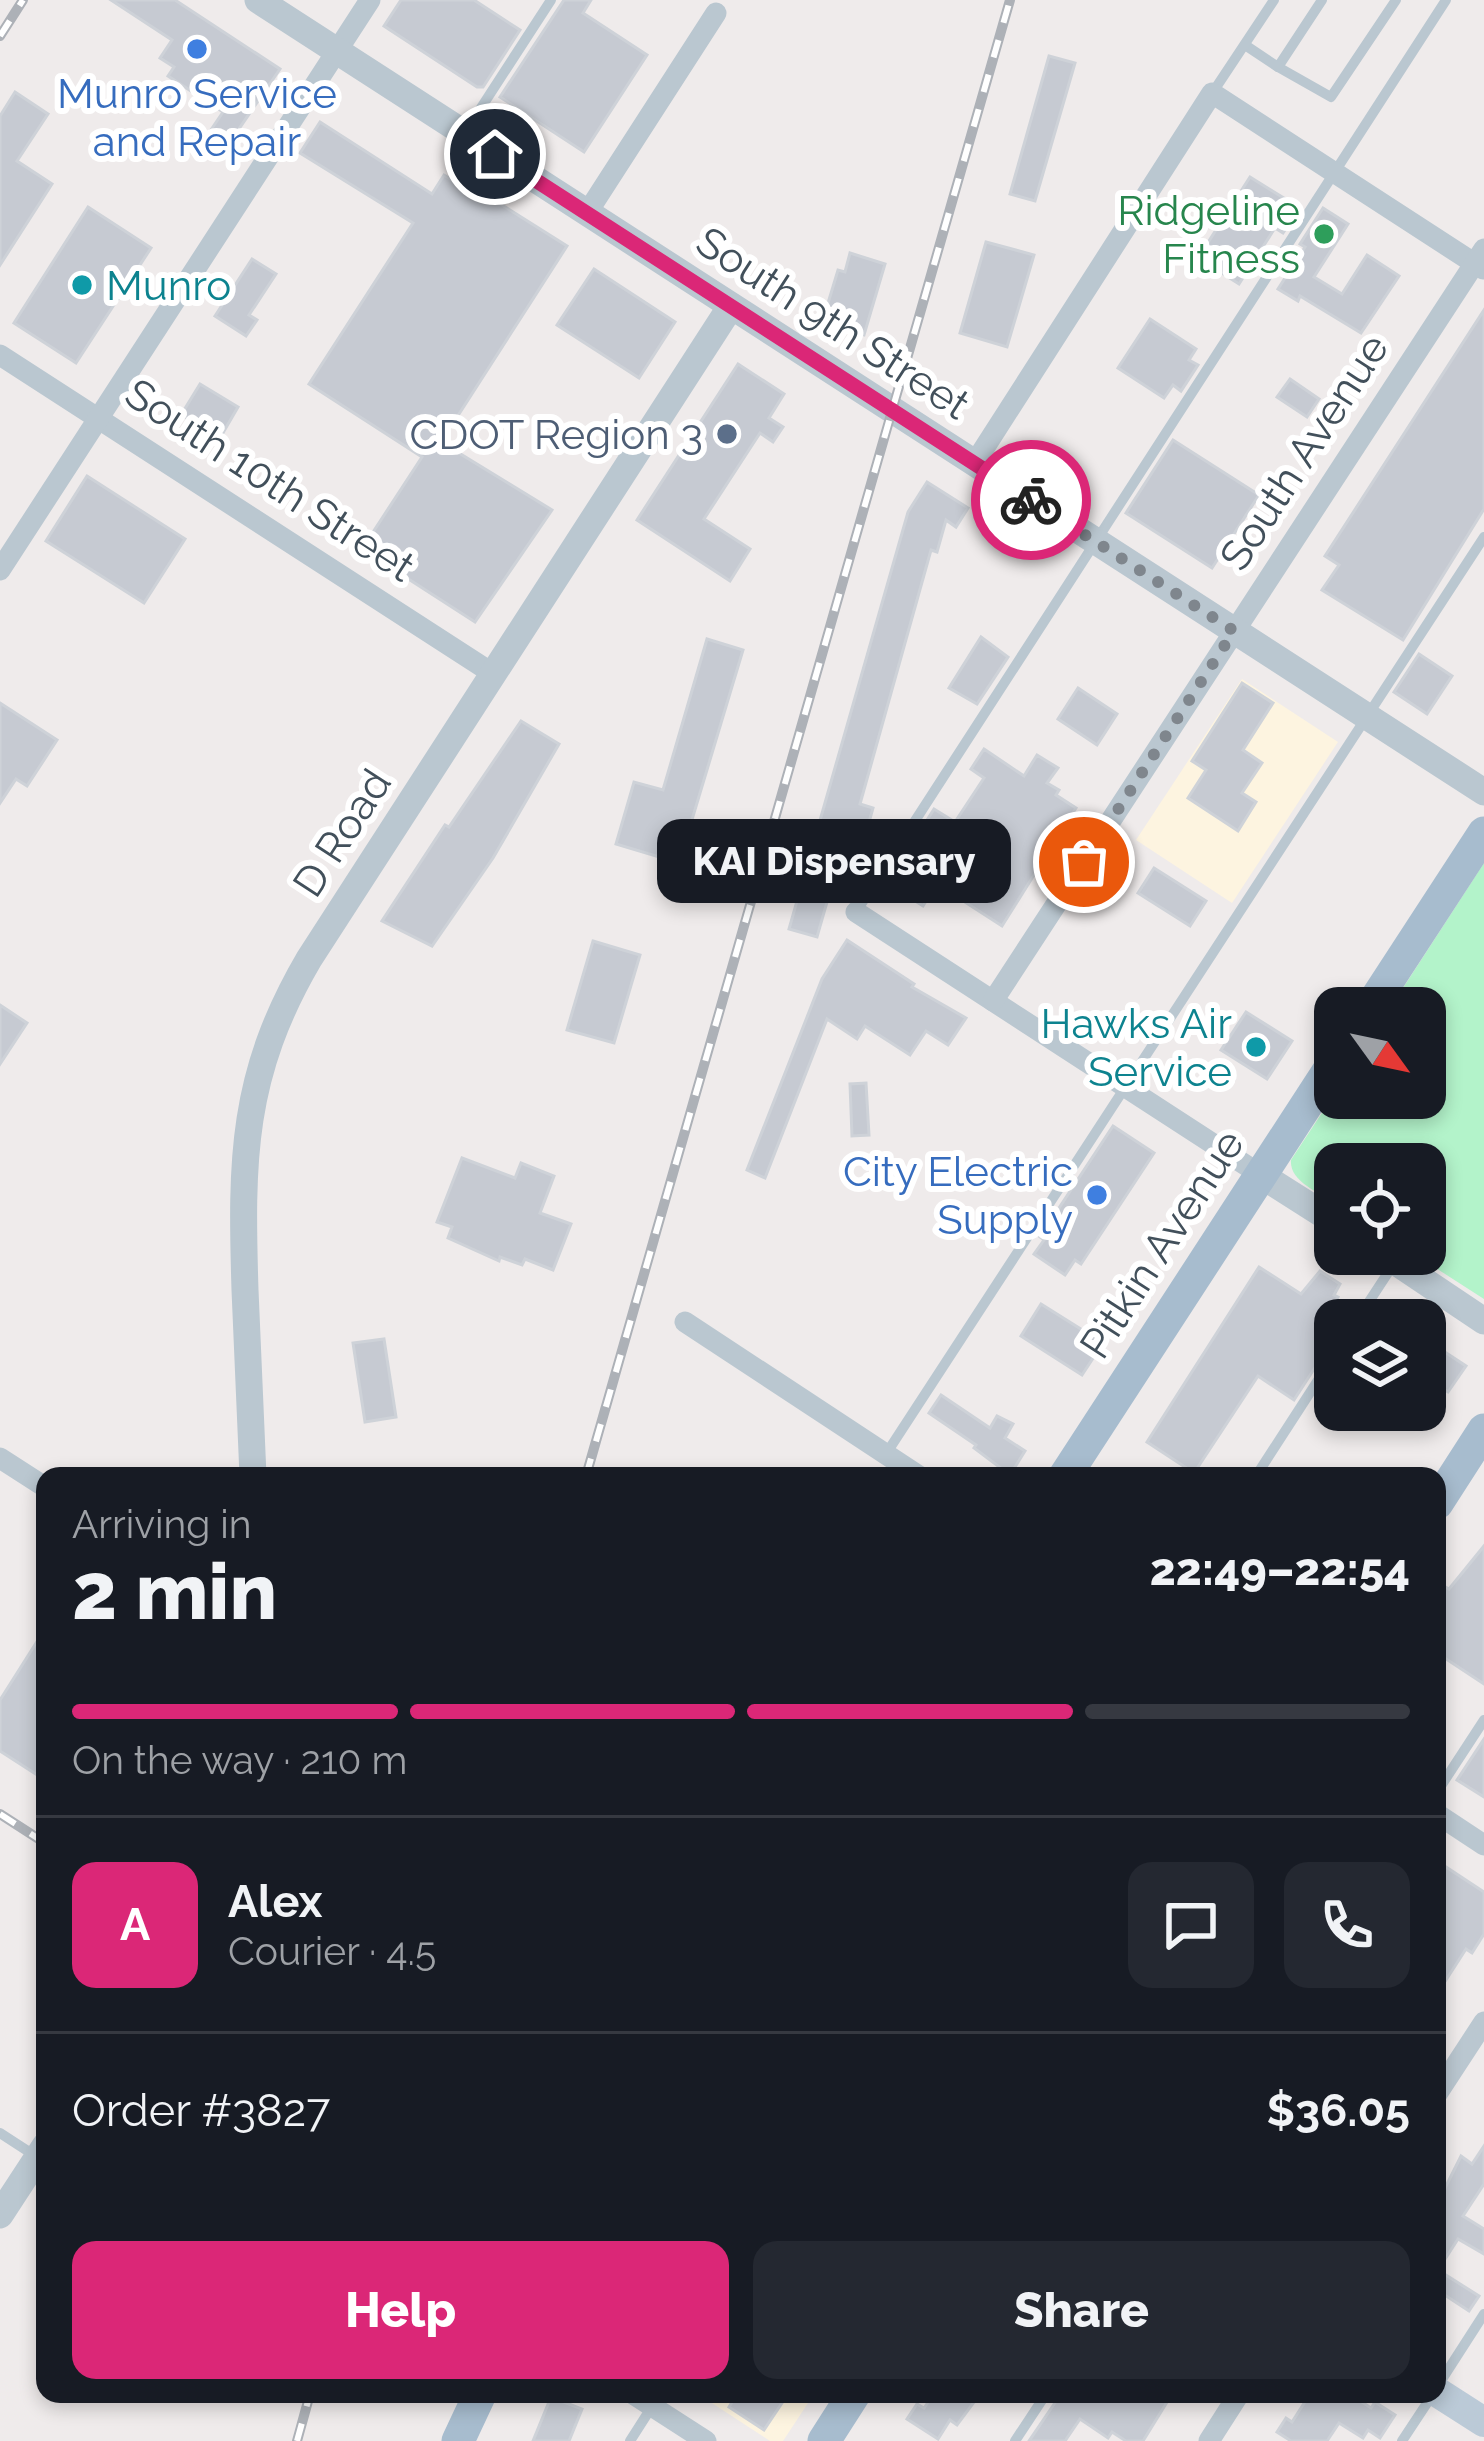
<!DOCTYPE html>
<meta charset="utf-8">
<style>
:root{--surface:#171b24;--page:#242831;--text:#f1f3f6;--muted:#9ea1a6;--line:#363941;--accent:#db2777}
body{margin:0;font-family:Raleway,sans-serif;background:var(--page);color:var(--text);height:100vh;display:flex;flex-direction:column;font-size:45px;white-space:nowrap}
*{box-sizing:border-box;margin:0}
p{font-size:39px;color:var(--muted)}
.icon{flex:none;width:66px;height:66px;fill:none;stroke:currentColor;stroke-width:2;stroke-linecap:round;stroke-linejoin:round}
.map{position:relative;flex:1;overflow:hidden}
.drawer{position:absolute;left:36px;top:1467px;width:1410px;height:936px;display:flex;flex-direction:column;background:var(--surface);border-radius:24px;box-shadow:0 6px 18px #0003}
.drawer>*{flex:none}
.needle{width:78px;rotate:123deg}
.tools{position:absolute;left:1314px;top:987px;display:grid;gap:24px}
.tools a{display:grid;place-items:center;width:132px;height:132px;border-radius:24px;background:var(--surface);box-shadow:0 6px 18px #0003;font-size:60px}
.pin{position:absolute;display:grid;place-items:center;width:102px;height:102px;color:#fff;margin:-51px;border:6px solid #fff;border-radius:50%;box-shadow:0 3px 12px #0007}
.courier{position:absolute;display:grid;place-items:center;width:120px;height:120px;margin:-60px;border:9px solid #db2777;border-radius:50%;background:#fff;color:#222;box-shadow:0 3px 15px #0007}
.bubble{position:absolute;height:84px;border-radius:24px;background:var(--surface);box-shadow:0 6px 18px #0003;font-size:39px;font-weight:800;line-height:84px;text-align:center}
.summary em{font-style:normal;font-weight:800}
.summary div{display:flex;flex-direction:column-reverse}
.summary{display:flex;align-items:center;justify-content:space-between;height:204px;padding:0 36px}
h1{font-size:78px;font-weight:800;line-height:90px}
.bar{display:grid;grid-template-columns:repeat(4,1fr);gap:18px 12px;align-content:center;height:144px;padding:0 36px}
.bar i{height:15px;border-radius:9px;background:var(--line)}
.bar .current{background:var(--accent)}
.bar p{grid-column:span 4}
.line{display:flex;align-items:center;gap:30px;padding:0 36px;border-top:3px solid var(--line)}
.line div{flex:1}
.round{display:grid;place-items:center;flex:none;width:126px;height:126px;border-radius:24px;background:var(--page)}
.action{display:flex;gap:24px;margin-top:auto;padding:24px 36px}
.action a{flex:1;height:138px;border-radius:24px;background:var(--accent);color:#fff;font-size:48px;font-weight:800;line-height:138px;text-align:center}
.action a+a{background:var(--page);color:var(--text)}
.map>svg:first-child{display:block}
</style>
<div class="map">
<svg width="1484" height="2441" viewBox="0 0 1484 2441">
<rect width="100%" height="100%" fill="#efebeb"/>
<g fill="#fdf4e0">
<polygon points="1242,679 1338,742 1232,903 1136,840"/>
<polygon points="698,2394 814,2394 783,2441 770,2441"/>
</g>
<path fill="#b3f3ca" d="M 1484,863 L 1484,1299 L 1414,1254 L 1425,1254 L 1425,1164 L 1335,1164 L 1335,1203 C 1318,1192 1289,1181 1291,1160 L 1335,1093 L 1335,1098 L 1425,1098 L 1425,1008 L 1390,1008 Z"/>
<g fill="#c6cad2" stroke="#ced2d8" stroke-width="3">
<polygon points="111,0 175,0 280,69 219,158 200,146 223,112 168,76 174,67 160,58 172,40"/>
<polygon points="401,0 474,0 520,30 483,87 477,87 384,26"/>
<polygon points="564,0 591,0 583,13 647,55 584,152 500,97"/>
<polygon points="1049,56 1075,63 1035,201 1010,194"/>
<polygon points="15,92 48,114 17,161 52,184 0,265 0,116"/>
<polygon points="320,122 432,194 444,175 485,201 488,196 567,246 441,442 552,510 475,622 362,549 422,457 309,384 413,223 300,153"/>
<polygon points="1250,177 1300,208 1283,233 1275,228 1239,284 1198,258"/>
<polygon points="88,207 151,248 76,363 14,323"/>
<polygon points="1323,208 1348,224 1314,277 1342,294 1367,255 1399,276 1361,333 1300,296 1298,301 1278,289 1305,247 1300,244"/>
<polygon points="986,242 1034,255 1007,347 960,333"/>
<polygon points="850,253 885,264 864,335 822,323 838,270 845,272"/>
<polygon points="252,259 276,274 249,315 257,320 246,336 215,316"/>
<polygon points="594,269 675,322 639,378 557,325"/>
<polygon points="1484,310 1484,509 1403,640 1322,590 1339,565 1325,556"/>
<polygon points="1150,319 1196,349 1189,360 1198,365 1181,391 1173,385 1164,398 1118,368"/>
<polygon points="738,364 784,394 769,418 783,427 773,442 760,433 704,519 750,549 730,581 637,520"/>
<polygon points="1290,379 1319,399 1307,417 1277,397"/>
<polygon points="200,384 238,407 220,438 181,415"/>
<polygon points="1173,440 1259,495 1212,568 1126,513"/>
<polygon points="87,476 185,539 144,603 46,541"/>
<polygon points="927,482 968,508 956,527 946,520 937,552 931,550 860,804 873,808 848,897 829,895 817,937 789,929 908,512"/>
<polygon points="981,637 1008,657 977,704 949,688"/>
<polygon points="707,639 743,650 679,863 616,844 634,782 663,790"/>
<polygon points="1419,654 1452,676 1427,714 1394,692"/>
<polygon points="1242,683 1273,703 1243,750 1262,763 1242,793 1256,802 1238,831 1188,798 1206,770 1192,761"/>
<polygon points="1078,688 1117,714 1097,745 1058,719"/>
<polygon points="0,703 57,740 27,786 16,779 0,803"/>
<polygon points="521,721 559,744 493,858 432,946 382,921 445,825 449,827"/>
<polygon points="984,749 1024,776 1037,755 1058,768 1047,783 1059,790 1056,795 1076,808 1002,926 937,884 923,906 887,883 934,809 955,822 984,778 971,769"/>
<polygon points="1154,868 1206,901 1190,926 1138,893"/>
<polygon points="847,940 914,984 912,987 966,1018 948,1045 926,1031 910,1055 865,1026 857,1039 827,1019 765,1178 747,1170 822,979"/>
<polygon points="593,941 640,955 614,1043 567,1030"/>
<polygon points="0,1005 27,1023 0,1064"/>
<polygon points="1246,1012 1292,1041 1267,1079 1221,1050"/>
<polygon points="866,1083 869,1135 852,1136 850,1084"/>
<polygon points="1113,1126 1154,1153 1081,1264 1075,1260 1065,1275 1034,1254 1044,1240 1040,1237"/>
<polygon points="462,1158 515,1178 521,1163 554,1176 540,1213 571,1224 553,1270 525,1259 522,1265 500,1257 499,1261 448,1238 452,1227 437,1222"/>
<polygon points="1259,1267 1301,1294 1320,1271 1340,1284 1334,1295 1338,1297 1328,1312 1335,1317 1335,1344 1327,1349 1294,1400 1258,1376 1194,1473 1147,1442"/>
<polygon points="1041,1304 1103,1343 1082,1375 1021,1336"/>
<polygon points="384,1339 396,1417 365,1422 353,1343"/>
<polygon points="1425,1339 1466,1366 1448,1392 1425,1376"/>
<polygon points="941,1395 990,1428 997,1416 1013,1424 1005,1438 1025,1451 1010,1475 974,1448 976,1445 929,1413"/>
<polygon points="1484,1546 1484,1684 1437,1653 1437,1582 1449,1589"/>
<polygon points="45,1629 45,1780 0,1751 0,1700"/>
<polygon points="1484,1739 1484,1797 1457,1780"/>
<polygon points="1437,1861 1484,1892 1484,1934 1472,1953 1466,1949 1437,1994"/>
<polygon points="1484,2146 1484,2184 1463,2216 1484,2229 1484,2254 1458,2239 1438,2270 1479,2296 1469,2311 1437,2290 1437,2204 1461,2156 1472,2164"/>
<polygon points="737,2394 788,2394 764,2430 729,2407"/>
<polygon points="934,2394 980,2394 957,2425 950,2420 938,2439 907,2419 917,2404 924,2408"/>
<polygon points="1061,2394 1172,2394 1143,2441 1126,2441 1112,2432 1108,2438 1080,2419 1065,2441 1029,2441"/>
<polygon points="1310,2394 1350,2394 1371,2408 1375,2402 1395,2415 1380,2438 1368,2430 1363,2438 1339,2423 1327,2441 1291,2441 1277,2432 1286,2418 1292,2422"/>
<polygon points="551,2397 582,2409 569,2441 533,2441"/>
</g>
<g fill="none" stroke-linecap="round" stroke-linejoin="round">
<g stroke="#bac7d0" stroke-width="10">
<polyline points="1322,0 1278,67 1331,97 1396,0"/>
<polyline points="1245,45 1278,67"/>
<polyline points="1213,92 1274,0"/>
<polyline points="466,131 551,0"/>
<polyline points="856,912 1446,0"/>
<polyline points="1357,1320 1395,1262"/>
<polyline points="886,1454 1484,537"/>
<polyline points="1256,1476 1335,1354"/>
<polyline points="1437,1792 1484,1720"/>
<polyline points="0,2133 37,2157"/>
<polyline points="1437,2387 1484,2314"/>
<polyline points="630,2441 660,2394"/>
<polyline points="1015,2441 1046,2394"/>
<polyline points="1402,2441 1433,2394"/>
</g>
<g stroke="#bac7d0" stroke-width="21">
<polyline points="587,213 716,13"/>
<polyline points="0,355 495,675"/>
<polyline points="974,464 1212,93 1483,269"/>
<polyline points="0,570 370,0"/>
<polyline points="856,912 1261,1175"/>
<polyline points="993,1001 1484,249"/>
<polyline points="685,1322 919,1476"/>
<polyline points="0,1458 45,1487"/>
<polyline points="1437,1814 1484,1845"/>
<polyline points="1437,2094 1484,2022"/>
<polyline points="633,2394 706,2441"/>
<polyline points="1209,2441 1239,2394"/>
</g>
<g stroke="#bac7d0" stroke-width="27">
<polyline points="258,0 1484,792"/>
<polyline points="1261,1175 1335,1222"/>
<polyline points="1384,1254 1484,1321"/>
<path d="M 253,1476 C 250,1414 248,1352 245,1290 C 241,1160 241,1075 309,959 L 731,306"/>
<polyline points="0,2215 45,2146"/>
</g>
<polyline stroke="#bbcad7" stroke-width="30" points="1437,2392 1484,2422"/>
<g stroke="#a7bcce" stroke-width="33">
<polyline points="1370,1008 1484,833"/>
<polyline points="1065,1476 1335,1061"/>
<polyline points="1437,1503 1484,1430"/>
<polyline points="458,2441 480,2394"/>
<polyline points="824,2441 854,2394"/>
</g>
<g stroke="#adb1b7" stroke-width="10">
<g id="rail">
<polyline points="0,36 23,0"/>
<polyline points="586,1476 1010,0"/>
<polyline points="0,1814 45,1843"/>
<polyline points="297,2441 310,2394"/>
</g>
</g>
<use href="#rail" stroke="#fff" stroke-width="6" stroke-dasharray="18" stroke-linecap="butt"/>
</g>
<g fill="none" stroke-linecap="round" stroke-linejoin="round">
<polyline stroke="#7f868d" stroke-width="12" stroke-dasharray="0 21.6" points="1031,500 1234,631 1084,862"/>
<polyline stroke="#db2777" stroke-width="15" points="495,154 1031,500"/>
</g>
<g fill="#3f7fe0" stroke="#fff" stroke-width="4.5">
<circle cx="197" cy="49" r="12"/>
<circle cx="1097" cy="1195" r="12"/>
</g>
<circle fill="#2e9e5b" stroke="#fff" stroke-width="4.5" cx="1324" cy="234" r="12"/>
<g fill="#0f9aa8" stroke="#fff" stroke-width="4.5">
<circle cx="82" cy="285" r="12"/>
<circle cx="1256" cy="1047" r="12"/>
</g>
<circle fill="#5c6f8a" stroke="#fff" stroke-width="4.5" cx="727" cy="434" r="12"/>
<g text-anchor="middle" dominant-baseline="central" stroke-width="12" stroke-linejoin="round" paint-order="stroke">
<g font-size="42" fill="#366cbe" stroke="#fff">
<text x="197" y="93">Munro Service<tspan x="197" dy="48">and Repair</tspan></text>
<text x="1073" y="1171" text-anchor="end">City Electric<tspan x="1073" dy="48">Supply</tspan></text>
</g>
<g font-size="42" fill="#27864d" stroke="#fff" text-anchor="end">
<text x="1300" y="210">Ridgeline<tspan x="1300" dy="48">Fitness</tspan></text>
</g>
<g font-size="42" fill="#0d838f" stroke="#fff" text-anchor="start">
<text x="106" y="285">Munro</text>
<text x="1232" y="1023" text-anchor="end">Hawks Air<tspan x="1232" dy="48">Service</tspan></text>
</g>
<g font-size="42" fill="#42505b" stroke="#fff">
<text transform="translate(833 323) rotate(33)">South 9th Street</text>
<text transform="translate(1304 452) rotate(-57)">South Avenue</text>
<text transform="translate(270 480) rotate(33)">South 10th Street</text>
<text transform="translate(342 833) rotate(-57)">D Road</text>
<text transform="translate(1162 1244) rotate(-57)">Pitkin Avenue</text>
</g>
<g font-size="42" fill="#4e5e75" stroke="#fff" text-anchor="end">
<text x="703" y="434">CDOT Region 3</text>
</g>
</g>
</svg>
<div class="tools">
<a><svg class="needle" viewBox="-14 -14 28 28"><path d="M0-13l5 13h-10z" fill="#e53935"/><path d="M0 13l5-13h-10z" fill="#9ea1a6"/></svg></a>
<a><svg class="icon" aria-label="locate" viewBox="0 0 24 24"><circle cx="12" cy="12" r="6"/><path d="M12 2v4M12 18v4M2 12h4M18 12h4"/></svg></a>
<a><svg class="icon" aria-label="layers" viewBox="0 0 24 24"><path d="M12 4l9 5-9 5-9-5zM3 14l9 5 9-5"/></svg></a>
</div>
<div class="pin" style="left:1084px;top:862px;background:#ea580c"><svg class="icon" aria-label="bag" viewBox="0 0 24 24"><path d="M5 8h14l-1 12H6zM9 8a3 3 0 0 1 6 0"/></svg></div>
<div class="pin" style="left:495px;top:154px;background:#1f2937"><svg class="icon" aria-label="home" viewBox="0 0 24 24"><path d="M3 11l9-7 9 7M6 9v11h12V9"/></svg></div>
<div class="courier" style="left:1031px;top:500px"><svg class="icon" aria-label="bike" viewBox="0 0 24 24"><circle cx="6" cy="16" r="4"/><circle cx="18" cy="16" r="4"/><path d="M6 16l4-8h5l3 8M10 8l3 8H6M13 5h3"/></svg></div>
<div class="bubble" style="left:657px;top:819px;width:354px">KAI Dispensary</div>
<section class="drawer">
<div class="summary"><div><h1>2 min</h1><p>Arriving in</p></div><em>22:49–22:54</em></div>
<div class="bar"><i class="current"></i><i class="current"></i><i class="current"></i><i></i><p>On the way · 210 m</p></div>
<div class="line" style="height:216px"><b class="round" style="background:var(--accent);color:#fff">A</b><div><b>Alex</b><p>Courier · 4.5</p></div><a class="round"><svg class="icon" aria-label="chat" viewBox="0 0 24 24"><path d="M4 5h16v11H9l-5 4z"/></svg></a><a class="round"><svg class="icon" aria-label="phone" viewBox="0 0 24 24"><path d="M5 4h4l2 5-3 2q2 4 5 5l2-3 5 2v4C11 20 4 13 5 4z"/></svg></a></div>
<div class="line" style="height:156px"><div>Order #3827</div><b>$36.05</b></div>
<div class="action"><a>Help</a><a>Share</a></div>
</section>
</div>
